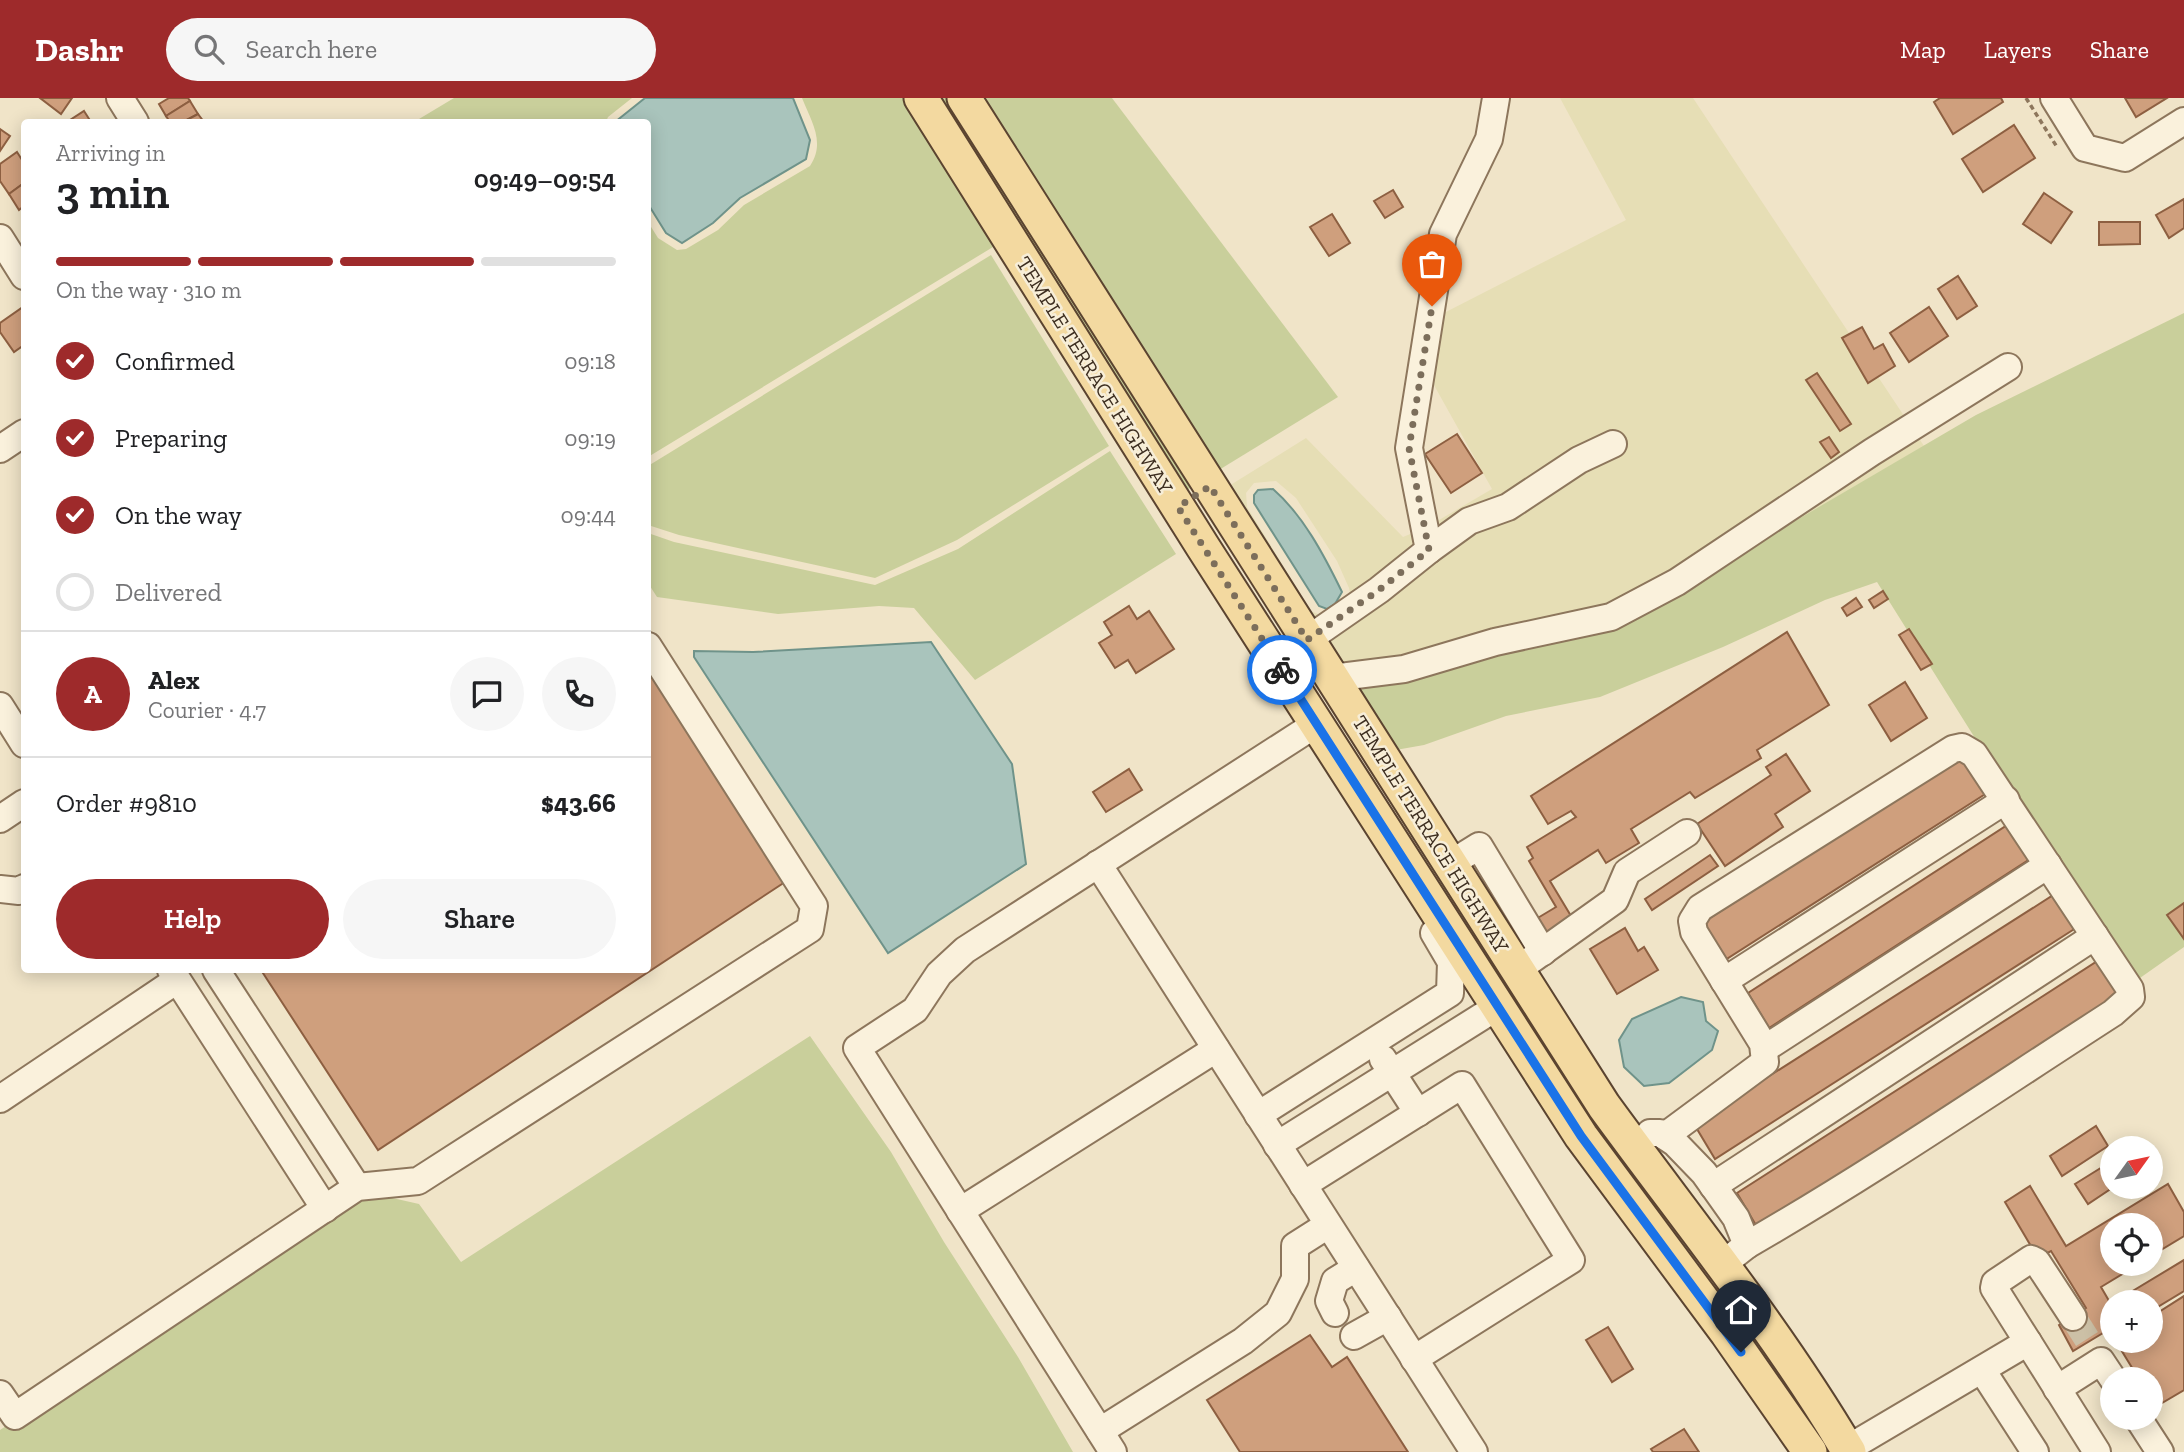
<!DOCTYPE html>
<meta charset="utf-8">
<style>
:root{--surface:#fff;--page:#f6f6f6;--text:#202124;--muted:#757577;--line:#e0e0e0;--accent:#9e2a2b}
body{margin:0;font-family:"Zilla Slab",serif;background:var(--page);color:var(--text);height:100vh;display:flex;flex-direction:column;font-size:26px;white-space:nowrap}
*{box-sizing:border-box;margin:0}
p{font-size:23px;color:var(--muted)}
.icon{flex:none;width:38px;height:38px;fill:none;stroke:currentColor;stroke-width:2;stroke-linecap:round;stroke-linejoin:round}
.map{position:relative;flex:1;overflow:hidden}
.side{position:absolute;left:21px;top:21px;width:630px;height:854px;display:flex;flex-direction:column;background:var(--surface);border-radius:7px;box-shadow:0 4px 18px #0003}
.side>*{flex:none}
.needle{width:46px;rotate:57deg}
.fabs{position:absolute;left:2100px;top:1038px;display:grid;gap:14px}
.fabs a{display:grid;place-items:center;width:63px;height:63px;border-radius:50%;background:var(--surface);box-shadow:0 4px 18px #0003;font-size:35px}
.pin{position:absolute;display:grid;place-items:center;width:60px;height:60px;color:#fff;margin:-72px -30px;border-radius:50% 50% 50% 0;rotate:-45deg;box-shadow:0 0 7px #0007}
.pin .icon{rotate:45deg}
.courier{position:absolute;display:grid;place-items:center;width:70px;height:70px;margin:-35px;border:5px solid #1a73e8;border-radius:50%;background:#fff;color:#222;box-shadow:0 2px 9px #0007}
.overview em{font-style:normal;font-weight:600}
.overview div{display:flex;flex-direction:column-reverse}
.overview{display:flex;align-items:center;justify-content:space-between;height:119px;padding:0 35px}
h1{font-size:46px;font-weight:600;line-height:52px}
.bar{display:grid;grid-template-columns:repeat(4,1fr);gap:10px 7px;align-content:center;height:84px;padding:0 35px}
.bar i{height:9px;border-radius:5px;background:var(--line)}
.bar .current{background:var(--accent)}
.bar p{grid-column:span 4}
.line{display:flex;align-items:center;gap:18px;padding:0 35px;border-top:2px solid var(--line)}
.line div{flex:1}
.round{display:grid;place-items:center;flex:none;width:74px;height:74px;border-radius:37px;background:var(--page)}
ol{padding:0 35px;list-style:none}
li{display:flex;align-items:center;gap:21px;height:77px}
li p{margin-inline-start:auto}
li .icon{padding:7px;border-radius:50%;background:var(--accent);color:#fff;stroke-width:4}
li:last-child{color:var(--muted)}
li i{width:38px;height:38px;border:4px solid var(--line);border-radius:50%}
.cta{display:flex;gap:14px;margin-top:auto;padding:14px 35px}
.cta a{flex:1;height:80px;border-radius:42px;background:var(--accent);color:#fff;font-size:28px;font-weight:600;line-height:80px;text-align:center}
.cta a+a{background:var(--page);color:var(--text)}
header{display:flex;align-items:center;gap:42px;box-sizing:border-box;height:98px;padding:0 35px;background:var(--accent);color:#fff}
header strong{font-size:33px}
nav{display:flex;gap:38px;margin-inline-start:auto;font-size:24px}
.search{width:490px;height:63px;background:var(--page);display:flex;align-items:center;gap:18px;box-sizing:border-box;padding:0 24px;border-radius:38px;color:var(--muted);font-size:26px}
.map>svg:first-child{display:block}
</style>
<header>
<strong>Dashr</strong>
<div class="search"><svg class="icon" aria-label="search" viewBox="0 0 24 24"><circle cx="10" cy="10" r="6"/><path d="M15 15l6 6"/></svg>Search here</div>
<nav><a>Map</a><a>Layers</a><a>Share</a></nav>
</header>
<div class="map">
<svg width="2184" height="1354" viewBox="0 0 2184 1354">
<rect width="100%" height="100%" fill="#f0e4c8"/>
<g fill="#e6deb5">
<polygon points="1560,0 1693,0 1924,348 1730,461 1663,491 1352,579 1321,544 1385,499 1434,425 1492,391 1430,280 1433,261 1437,258 1434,253 1440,217 1626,122"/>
<polygon points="1306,340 1403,439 1415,434 1418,449 1345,505 1350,495 1349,490 1337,463 1296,400 1276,383 1254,385 1246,395 1247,409 1311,513 1324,519 1311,528 1224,391"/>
</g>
<g fill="#c9cf9b">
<polygon points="454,0 632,0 608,19 606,24 414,24"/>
<path d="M 802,0 L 909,0 L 1168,421 L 1117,344 L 999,153 L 993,149 L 648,359 L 648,124 L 658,140 L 677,152 L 686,151 L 718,132 L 744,107 L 810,68 C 826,44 811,23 802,0 Z"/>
<polygon points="940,0 951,0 1196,386 1182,396"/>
<polygon points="976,0 1112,0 1338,299 1214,375"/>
<polygon points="991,157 1109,348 957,442 875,480 679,437 648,427 648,368"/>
<polygon points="2184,215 2184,849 2130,887 1877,484 1825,502 1723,549 1600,599 1506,618 1424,647 1390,653 1351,579 1663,491 1730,461 1976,317"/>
<polygon points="1110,353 1176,456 975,582 914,510 879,508 778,516 657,499 648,485 648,435 674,444 875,487 958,451"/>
<polygon points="810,938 891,1054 944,1144 1018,1259 1073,1354 0,1354 0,1332 366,1094 419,1106 461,1164"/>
</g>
<g fill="#a9c4bc" stroke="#6f938a" stroke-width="2">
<polygon points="645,0 793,0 810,42 806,61 740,100 713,125 682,145 666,135 648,106 648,24 615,24"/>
<path d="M 1273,391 C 1303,417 1324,457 1342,494 L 1335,506 L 1327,511 L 1319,508 L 1254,405 L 1254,397 L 1258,392 Z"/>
<polygon points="931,544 1012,666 1026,766 888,855 694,559 694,553 753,554"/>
<polygon points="1681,899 1703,904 1706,923 1718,933 1712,952 1669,985 1644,988 1624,969 1619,942 1632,921"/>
</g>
<g fill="#cf9f7d" stroke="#8d5f41" stroke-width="2">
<polygon points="40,0 72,0 61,16"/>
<polygon points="169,0 188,0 190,3 166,18 159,6"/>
<polygon points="1940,0 2001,0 2003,4 1953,36 1934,4"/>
<polygon points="2125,0 2167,0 2136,19"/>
<polygon points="190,3 198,16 183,24 170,24 166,18"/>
<polygon points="84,13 91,24 67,24"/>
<polygon points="198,16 204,24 183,24"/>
<polygon points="2014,27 2035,60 1983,94 1962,61"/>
<polygon points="0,31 10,38 0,53"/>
<polygon points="17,54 24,65 24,85 9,96 0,83 0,66"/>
<polygon points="24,85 24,108 19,112 9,96"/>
<polygon points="1393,92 1403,109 1385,120 1374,103"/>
<polygon points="2044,95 2072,114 2051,145 2023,126"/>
<polygon points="2184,101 2184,130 2169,140 2156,117"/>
<polygon points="1332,116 1350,145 1329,158 1310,129"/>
<polygon points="2099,124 2140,124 2140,146 2099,147"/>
<polygon points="1958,178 1977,208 1957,221 1938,191"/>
<polygon points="23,209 24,247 14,254 0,234 0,225"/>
<polygon points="1929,209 1948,238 1909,264 1890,235"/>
<polygon points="1862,229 1874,251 1883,246 1895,268 1868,285 1842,240"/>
<polygon points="1817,275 1851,326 1840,333 1806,282"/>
<polygon points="1457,336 1482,375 1451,395 1425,356"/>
<polygon points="1829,339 1839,354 1831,360 1820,344"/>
<polygon points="1883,493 1888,501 1874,510 1869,502"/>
<polygon points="1856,500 1862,509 1847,518 1842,510"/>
<polygon points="1129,508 1137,521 1149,513 1174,551 1136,575 1128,562 1115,570 1099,545 1112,537 1104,524"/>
<polygon points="1909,531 1932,566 1921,572 1899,537"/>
<polygon points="1787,534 1829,607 1757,652 1761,660 1695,700 1690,694 1631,731 1639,745 1606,765 1598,752 1550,783 1574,823 1546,840 1536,821 1556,809 1529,763 1533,760 1527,749 1576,719 1571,713 1548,726 1531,698"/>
<polygon points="648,571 785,784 378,1052 261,872 648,872"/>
<polygon points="1905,584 1927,620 1891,643 1869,607"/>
<polygon points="1786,656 1810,693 1775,716 1783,729 1725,768 1697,726 1771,677 1766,669"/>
<polygon points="1967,656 1990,693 1725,862 1702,825"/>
<polygon points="1129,671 1142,692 1106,714 1093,694"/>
<polygon points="2012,724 2033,759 1769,930 1748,895"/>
<polygon points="1710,757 1718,768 1652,812 1645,801"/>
<polygon points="2058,794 2079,828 1715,1061 1694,1026"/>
<polygon points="2184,805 2184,841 2167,817"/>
<polygon points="1625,830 1638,853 1644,849 1658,872 1617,896 1590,851"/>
<polygon points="2099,862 2120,898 1757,1129 1737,1095"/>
<polygon points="2096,1028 2108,1048 2062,1078 2050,1058"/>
<polygon points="2112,1063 2112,1088 2115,1088 2088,1106 2075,1086"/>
<polygon points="2168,1086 2184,1114 2184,1138 2151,1158 2151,1127 2112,1127 2112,1166 2139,1166 2101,1189 2112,1208 2112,1238 2108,1232 2073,1253 2059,1227 2086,1210 2051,1153 2038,1160 2005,1104 2030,1088 2066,1148"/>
<polygon points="2184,1162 2184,1193 2151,1213 2151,1204 2131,1204 2126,1197"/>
<polygon points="2184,1198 2184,1292 2157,1308 2151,1299 2151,1281 2139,1281 2115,1242 2151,1242 2151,1219"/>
<polygon points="1608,1229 1633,1271 1612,1284 1586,1242"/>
<polygon points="1310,1237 1332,1269 1347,1259 1408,1354 1240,1354 1207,1302"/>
<polygon points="1684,1331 1699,1354 1653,1354 1651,1351"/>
</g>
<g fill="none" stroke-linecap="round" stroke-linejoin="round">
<polyline stroke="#ccc0a6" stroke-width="26" stroke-dasharray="26 13" stroke-linecap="butt" points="2073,1219 2089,1244"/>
<g stroke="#8d765c" stroke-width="30">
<g id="minor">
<polyline points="120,0 135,24"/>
<polyline points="2054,0 2085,50 2125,60 2184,23"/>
<polyline points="0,140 24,178"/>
<polyline points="0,351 24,335"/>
<polyline points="1429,452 1469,423 1508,409 1579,362 1613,346"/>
<polyline points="1307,542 1379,492 1429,452 1409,350 1443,136 1489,41 1496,0"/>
<polyline points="1332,580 1404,571 1495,544 1611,519 1677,484 1872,354 2008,269"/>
<polyline points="0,608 24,646"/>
<polyline points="0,721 24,705"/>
<polyline points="1098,766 1474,1354"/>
<polyline points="1450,766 1479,748 1543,854"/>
<polyline points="0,791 19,793 24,790"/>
<polyline points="171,872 325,1111"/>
<polyline points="216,872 357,1089"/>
<polyline points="1517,872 1615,802 1627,774 1687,735"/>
<polyline points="1724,883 2006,702"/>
<polyline points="1764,951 2048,767"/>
<polyline points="1383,961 1418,1015"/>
<polyline points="0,1001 177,882"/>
<polyline points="1258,1017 1450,895 1451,864 1434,835"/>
<polyline points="1650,1035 1660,1035 1675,1045 1704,1075 1736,1120 1747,1147 1733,1158"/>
<path d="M 1665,1038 L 1765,964 L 1763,946 L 1694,834 L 1692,823 L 1700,810 L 1953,651 L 1962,649 L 1974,656 L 2130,891 L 2131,899 L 2113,915 C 1992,993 1872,1075 1747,1147"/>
<polyline points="1277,1047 1497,909"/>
<polyline points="1303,1087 1462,987 1571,1162 1414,1261"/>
<polyline points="1713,1088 2095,838"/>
<polyline points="960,1113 1216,951"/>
<polyline points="1335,1215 1329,1203 1335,1183 1356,1170"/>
<polyline points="1354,1238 1388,1219"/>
<polyline points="2028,1244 1994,1190 1995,1185 2031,1161 2037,1164 2073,1219"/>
<polyline points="1982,1272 2035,1354"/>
<polyline points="2057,1291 2101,1263 2113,1281"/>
<polyline points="0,1296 15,1318 357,1089 418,1083 810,831 814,808 648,548"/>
<polyline points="2138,1320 2160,1354"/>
<polyline points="1100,1333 1243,1243 1278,1215 1295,1181 1295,1148 1328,1127"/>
<polyline points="1847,1351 2028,1244 2097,1354"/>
<polyline points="1113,1354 857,950 915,912 939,876 965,852 1316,626"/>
</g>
</g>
<g stroke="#5b4430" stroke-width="37">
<g id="major">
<polyline points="921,0 1203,449 1581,1038 1727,1235 1810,1354"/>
<path d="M 964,0 L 1604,1008 C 1687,1122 1777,1232 1849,1354"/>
</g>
</g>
<polyline stroke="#8d765c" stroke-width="3.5" stroke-dasharray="5 3.5" stroke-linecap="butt" points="2026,0 2057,49"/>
<use href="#minor" stroke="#faf1dc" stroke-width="26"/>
<use href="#major" stroke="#f3d9a0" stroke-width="33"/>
</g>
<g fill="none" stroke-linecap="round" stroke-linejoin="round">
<polyline stroke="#7c6e5b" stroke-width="7" stroke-dasharray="0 12.6" points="1282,572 1178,409 1210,388 1307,542 1379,492 1429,452 1409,350 1432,208"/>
<polyline stroke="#1a73e8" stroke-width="9" points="1282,572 1581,1038 1741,1254"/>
</g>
<g text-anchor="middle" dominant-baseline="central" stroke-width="5" stroke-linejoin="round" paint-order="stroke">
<g font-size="21" fill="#3d2e20" stroke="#f7eed8">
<text transform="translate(1095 277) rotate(58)">TEMPLE TERRACE HIGHWAY</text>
<text transform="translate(1431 736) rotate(58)">TEMPLE TERRACE HIGHWAY</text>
</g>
</g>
</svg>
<div class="fabs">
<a><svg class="needle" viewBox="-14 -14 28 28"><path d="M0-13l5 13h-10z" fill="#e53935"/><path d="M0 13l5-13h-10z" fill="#757577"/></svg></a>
<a><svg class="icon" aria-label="locate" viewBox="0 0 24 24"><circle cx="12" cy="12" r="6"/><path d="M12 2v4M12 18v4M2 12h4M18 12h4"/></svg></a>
<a>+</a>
<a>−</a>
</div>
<div class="pin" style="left:1432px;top:208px;background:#ea580c"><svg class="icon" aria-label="bag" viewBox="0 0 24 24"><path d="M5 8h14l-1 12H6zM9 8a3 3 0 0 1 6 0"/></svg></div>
<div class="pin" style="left:1741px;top:1254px;background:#1f2937"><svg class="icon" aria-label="home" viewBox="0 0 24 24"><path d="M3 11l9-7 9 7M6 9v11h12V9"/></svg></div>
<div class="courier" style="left:1282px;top:572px"><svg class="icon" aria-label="bike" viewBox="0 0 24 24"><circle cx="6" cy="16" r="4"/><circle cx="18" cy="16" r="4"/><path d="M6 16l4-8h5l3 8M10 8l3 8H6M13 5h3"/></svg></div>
<section class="side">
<div class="overview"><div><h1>3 min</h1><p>Arriving in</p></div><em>09:49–09:54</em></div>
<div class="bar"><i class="current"></i><i class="current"></i><i class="current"></i><i></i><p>On the way · 310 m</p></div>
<ol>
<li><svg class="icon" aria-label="check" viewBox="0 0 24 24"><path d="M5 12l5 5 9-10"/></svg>Confirmed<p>09:18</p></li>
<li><svg class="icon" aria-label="check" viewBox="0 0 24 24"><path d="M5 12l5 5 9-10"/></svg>Preparing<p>09:19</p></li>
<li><svg class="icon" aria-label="check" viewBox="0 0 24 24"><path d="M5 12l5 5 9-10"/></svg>On the way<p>09:44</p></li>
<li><i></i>Delivered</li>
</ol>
<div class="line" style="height:126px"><b class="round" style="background:var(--accent);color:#fff">A</b><div><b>Alex</b><p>Courier · 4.7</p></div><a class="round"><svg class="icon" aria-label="chat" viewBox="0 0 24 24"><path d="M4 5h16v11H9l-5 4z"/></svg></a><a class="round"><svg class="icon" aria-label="phone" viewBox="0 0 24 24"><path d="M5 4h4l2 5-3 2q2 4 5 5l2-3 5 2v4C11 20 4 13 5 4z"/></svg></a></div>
<div class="line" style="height:91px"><div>Order #9810</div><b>$43.66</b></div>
<div class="cta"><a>Help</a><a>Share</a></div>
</section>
</div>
